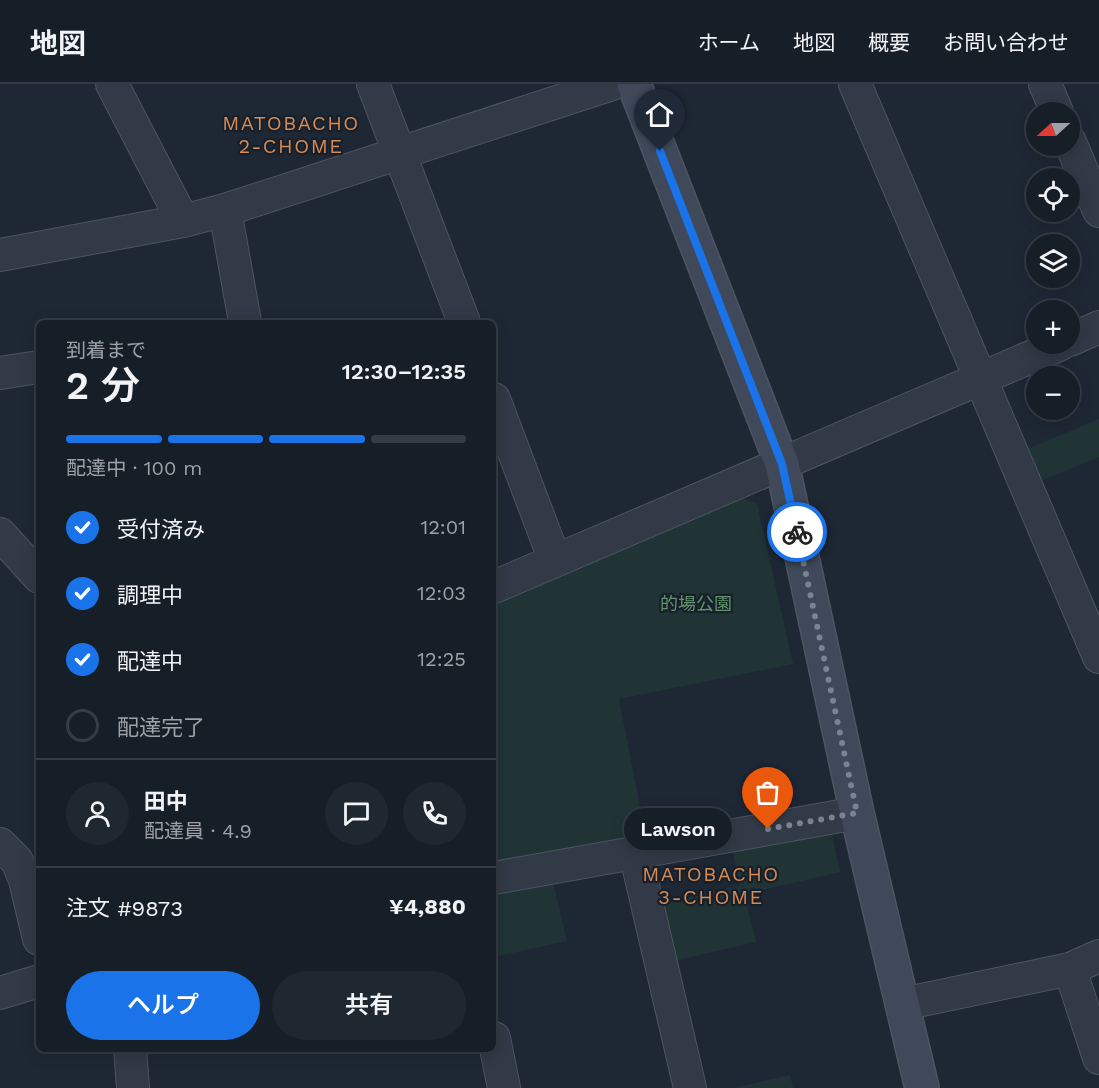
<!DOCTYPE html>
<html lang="ja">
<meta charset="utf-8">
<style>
:root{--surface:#161e28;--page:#1f2730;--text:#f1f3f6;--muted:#9ea2a8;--line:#353c45;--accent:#1a73e8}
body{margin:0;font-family:"Work Sans","Noto Sans JP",sans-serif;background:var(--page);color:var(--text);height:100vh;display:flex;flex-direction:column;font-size:22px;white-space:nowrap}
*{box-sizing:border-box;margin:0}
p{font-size:20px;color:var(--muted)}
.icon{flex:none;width:33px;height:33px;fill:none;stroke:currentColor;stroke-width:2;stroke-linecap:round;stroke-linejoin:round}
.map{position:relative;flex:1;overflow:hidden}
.details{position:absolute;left:36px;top:236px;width:460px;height:732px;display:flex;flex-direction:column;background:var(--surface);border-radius:9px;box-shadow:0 3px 15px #0003,0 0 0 2px var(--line)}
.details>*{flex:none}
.needle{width:39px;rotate:249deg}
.buttons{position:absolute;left:1026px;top:18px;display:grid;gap:12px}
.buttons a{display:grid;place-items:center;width:54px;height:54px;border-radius:50%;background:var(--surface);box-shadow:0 3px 15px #0003,0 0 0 2px var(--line);font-size:30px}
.pin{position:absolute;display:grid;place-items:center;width:51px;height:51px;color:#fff;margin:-62px -26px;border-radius:50% 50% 50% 0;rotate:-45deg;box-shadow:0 0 6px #0007}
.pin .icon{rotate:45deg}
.courier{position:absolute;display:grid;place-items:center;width:60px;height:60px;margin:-30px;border:4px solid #1a73e8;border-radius:50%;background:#fff;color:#222;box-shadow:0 2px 8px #0007}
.bubble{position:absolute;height:42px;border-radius:21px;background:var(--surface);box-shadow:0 3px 15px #0003,0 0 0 2px var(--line);font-size:20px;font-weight:600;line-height:42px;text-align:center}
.overview em{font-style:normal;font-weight:600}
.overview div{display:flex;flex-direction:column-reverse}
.overview{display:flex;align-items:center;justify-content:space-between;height:102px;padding:0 30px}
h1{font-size:39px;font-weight:600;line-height:45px}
.bar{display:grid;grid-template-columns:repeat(4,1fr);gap:9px 6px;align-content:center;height:72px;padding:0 30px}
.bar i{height:8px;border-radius:4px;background:var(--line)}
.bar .on{background:var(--accent)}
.bar p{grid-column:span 4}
.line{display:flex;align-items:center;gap:15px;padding:0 30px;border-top:2px solid var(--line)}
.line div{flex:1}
.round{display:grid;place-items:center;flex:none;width:63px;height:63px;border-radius:32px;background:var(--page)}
ol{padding:0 30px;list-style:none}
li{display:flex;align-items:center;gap:18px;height:66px}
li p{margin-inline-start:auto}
li .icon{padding:6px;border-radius:50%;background:var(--accent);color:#fff;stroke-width:4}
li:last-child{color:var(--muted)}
li i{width:33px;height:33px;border:3px solid var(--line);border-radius:50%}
.cta{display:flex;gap:12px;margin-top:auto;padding:12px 30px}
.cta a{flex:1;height:69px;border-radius:36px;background:var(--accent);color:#fff;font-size:24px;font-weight:600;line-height:69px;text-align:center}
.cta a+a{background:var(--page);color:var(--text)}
header{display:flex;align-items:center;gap:36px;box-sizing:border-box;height:84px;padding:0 30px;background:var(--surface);border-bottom:2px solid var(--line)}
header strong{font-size:28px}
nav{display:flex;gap:33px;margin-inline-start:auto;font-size:21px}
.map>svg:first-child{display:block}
</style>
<header>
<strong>地図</strong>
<nav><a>ホーム</a><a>地図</a><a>概要</a><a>お問い合わせ</a></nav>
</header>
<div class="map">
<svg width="1099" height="1004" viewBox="0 0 1099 1004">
<rect width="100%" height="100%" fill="#1e2835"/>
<g fill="#203436">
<polygon points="1099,335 1099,373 1038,398 1025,366"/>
<polygon points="744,414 757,420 793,580 619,615 646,754 494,782 494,520 539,498"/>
<polygon points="831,746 840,788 744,810 756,858 673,877 659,820 740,802 732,763"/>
<polygon points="552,795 567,857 494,873 494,806"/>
<polygon points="790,991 793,1004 733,1004"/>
</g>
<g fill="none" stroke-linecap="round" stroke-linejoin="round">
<g stroke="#4c5561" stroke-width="34">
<g id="street">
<polyline points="112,0 183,137"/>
<polyline points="373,0 464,238"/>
<polyline points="855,0 1099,573"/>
<polyline points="1045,0 1057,28"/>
<polyline points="1070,58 1099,127"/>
<polyline points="225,126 245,238"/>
<polyline points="0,171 183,137 225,126 612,0"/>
<polyline points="1070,256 1099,243"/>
<polyline points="0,289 39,283"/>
<polyline points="494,315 554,474"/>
<polyline points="0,450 39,493"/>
<polyline points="494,503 1061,260"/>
<polyline points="0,760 17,777 25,796 39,855"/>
<polyline points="635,768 690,1004"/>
<polyline points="494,794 857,729"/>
<polyline points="1070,885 1099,974"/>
<polyline points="0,909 39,897"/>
<polyline points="903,920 1070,885 1099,872"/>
<polyline points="494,954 504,1004"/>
<polyline points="130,964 133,1004"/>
</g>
</g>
<g stroke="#4c5561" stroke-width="36">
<polyline id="secondary" points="634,0 782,380 857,729 922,1004"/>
</g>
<use href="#street" stroke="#313a46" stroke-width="32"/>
<use href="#secondary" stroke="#3f4959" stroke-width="33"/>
</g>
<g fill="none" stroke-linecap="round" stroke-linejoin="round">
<polyline stroke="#7a8491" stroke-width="6" stroke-dasharray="0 10.8" points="768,745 857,729 797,448"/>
<polyline stroke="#1a73e8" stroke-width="8" points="660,67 782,380 797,448"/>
</g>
<g text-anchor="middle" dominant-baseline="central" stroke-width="4.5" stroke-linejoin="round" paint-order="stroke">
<g font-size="18" fill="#63946d" stroke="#171f2a">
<text x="696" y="519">的場公園</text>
</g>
<g font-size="20" letter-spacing="1.5" fill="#d58b55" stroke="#171f2a">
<text x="291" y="39">MATOBACHO<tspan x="291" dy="23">2-CHOME</tspan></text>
<text x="711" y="790">MATOBACHO<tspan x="711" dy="23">3-CHOME</tspan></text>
</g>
</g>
</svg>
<div class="buttons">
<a><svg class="needle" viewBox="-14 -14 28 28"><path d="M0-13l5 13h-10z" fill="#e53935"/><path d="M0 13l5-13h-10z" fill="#9ea2a8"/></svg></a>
<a><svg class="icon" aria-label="locate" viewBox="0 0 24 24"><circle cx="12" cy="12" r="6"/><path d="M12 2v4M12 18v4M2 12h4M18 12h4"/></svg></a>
<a><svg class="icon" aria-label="layers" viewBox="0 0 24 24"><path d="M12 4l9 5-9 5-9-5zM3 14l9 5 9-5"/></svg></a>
<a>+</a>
<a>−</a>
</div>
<div class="pin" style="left:768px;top:745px;background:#ea580c"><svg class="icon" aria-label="bag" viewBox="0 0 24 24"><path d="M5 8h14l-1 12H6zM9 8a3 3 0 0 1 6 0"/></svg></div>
<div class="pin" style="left:660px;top:67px;background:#1f2937"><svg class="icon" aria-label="home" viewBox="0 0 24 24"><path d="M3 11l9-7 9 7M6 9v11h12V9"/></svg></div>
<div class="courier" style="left:797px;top:448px"><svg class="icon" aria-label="bike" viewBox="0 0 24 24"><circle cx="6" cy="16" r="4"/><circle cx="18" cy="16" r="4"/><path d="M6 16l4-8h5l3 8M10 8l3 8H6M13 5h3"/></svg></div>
<div class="bubble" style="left:624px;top:724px;width:108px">Lawson</div>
<section class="details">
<div class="overview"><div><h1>2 分</h1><p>到着まで</p></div><em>12:30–12:35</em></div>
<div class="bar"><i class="on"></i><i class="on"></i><i class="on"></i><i></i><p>配達中 · 100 m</p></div>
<ol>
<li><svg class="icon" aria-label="check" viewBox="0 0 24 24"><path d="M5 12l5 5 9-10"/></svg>受付済み<p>12:01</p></li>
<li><svg class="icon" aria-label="check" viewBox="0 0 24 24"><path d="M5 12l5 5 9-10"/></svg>調理中<p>12:03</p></li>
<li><svg class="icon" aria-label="check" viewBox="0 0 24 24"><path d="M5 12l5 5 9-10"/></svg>配達中<p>12:25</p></li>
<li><i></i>配達完了</li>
</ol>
<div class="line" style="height:108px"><a class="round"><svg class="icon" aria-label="person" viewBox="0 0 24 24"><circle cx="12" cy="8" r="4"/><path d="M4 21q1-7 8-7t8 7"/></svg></a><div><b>田中</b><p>配達員 · 4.9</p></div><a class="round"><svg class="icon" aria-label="chat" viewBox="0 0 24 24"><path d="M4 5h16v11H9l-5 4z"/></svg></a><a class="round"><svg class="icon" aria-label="phone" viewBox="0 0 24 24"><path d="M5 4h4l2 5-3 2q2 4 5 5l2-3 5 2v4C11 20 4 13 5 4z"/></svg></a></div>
<div class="line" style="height:78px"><div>注文 #9873</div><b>¥4,880</b></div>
<div class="cta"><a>ヘルプ</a><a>共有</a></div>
</section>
</div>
